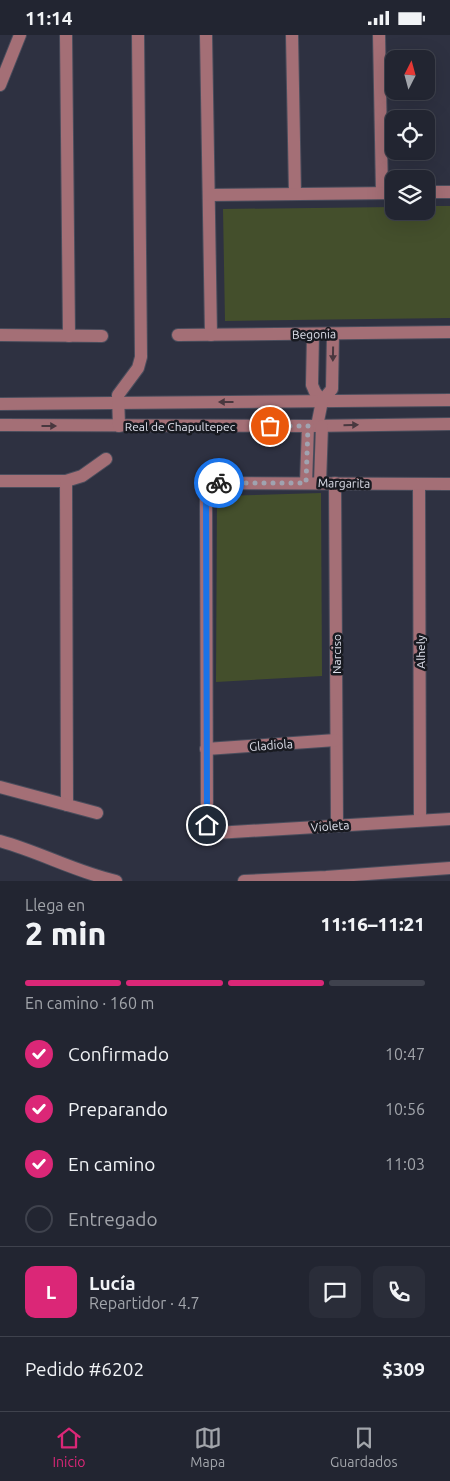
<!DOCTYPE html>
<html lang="es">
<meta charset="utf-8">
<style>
:root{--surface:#222531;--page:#2a2d39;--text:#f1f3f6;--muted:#a2a5ab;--line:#3f424d;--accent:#db2777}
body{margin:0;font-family:Ubuntu,sans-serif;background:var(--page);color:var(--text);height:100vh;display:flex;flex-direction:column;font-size:19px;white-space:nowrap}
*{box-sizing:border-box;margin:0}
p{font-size:16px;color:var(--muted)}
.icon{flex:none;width:28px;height:28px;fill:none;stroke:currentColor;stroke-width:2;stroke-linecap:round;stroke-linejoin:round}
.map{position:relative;height:846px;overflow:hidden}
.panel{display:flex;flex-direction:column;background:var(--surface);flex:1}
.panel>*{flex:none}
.needle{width:32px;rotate:6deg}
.fabs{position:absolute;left:385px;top:15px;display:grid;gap:10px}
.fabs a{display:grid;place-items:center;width:50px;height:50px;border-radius:10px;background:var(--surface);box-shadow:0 5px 20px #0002,0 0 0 1px var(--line);font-size:25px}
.pin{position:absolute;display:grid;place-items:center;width:42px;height:42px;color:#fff;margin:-21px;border:2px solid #fff;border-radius:50%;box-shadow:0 1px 5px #0007}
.courier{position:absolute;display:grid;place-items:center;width:50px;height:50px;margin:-25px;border:4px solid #1a73e8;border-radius:50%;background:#fff;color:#222;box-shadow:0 1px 6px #0007}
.summary em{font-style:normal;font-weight:800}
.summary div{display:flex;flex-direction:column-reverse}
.summary{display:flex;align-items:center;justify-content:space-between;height:85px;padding:0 25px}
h1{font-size:32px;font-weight:800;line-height:38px}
.bar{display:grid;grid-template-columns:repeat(4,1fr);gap:8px 5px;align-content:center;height:60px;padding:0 25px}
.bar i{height:6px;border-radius:4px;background:var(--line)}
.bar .selected{background:var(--accent)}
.bar p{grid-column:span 4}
.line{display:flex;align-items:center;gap:12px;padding:0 25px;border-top:1px solid var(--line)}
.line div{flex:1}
.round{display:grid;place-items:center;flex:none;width:52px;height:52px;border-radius:10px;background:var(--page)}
ol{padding:0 25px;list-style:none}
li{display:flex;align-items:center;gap:15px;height:55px}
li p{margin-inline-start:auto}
li .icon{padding:5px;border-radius:50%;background:var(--accent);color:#fff;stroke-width:4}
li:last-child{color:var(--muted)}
li i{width:28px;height:28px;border:2px solid var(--line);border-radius:50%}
.status{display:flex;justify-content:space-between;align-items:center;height:35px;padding:0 25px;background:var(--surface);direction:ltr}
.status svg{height:14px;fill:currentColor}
.tab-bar{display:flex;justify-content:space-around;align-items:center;height:70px;border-top:1px solid var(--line);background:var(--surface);font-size:14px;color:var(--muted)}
.tab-bar a{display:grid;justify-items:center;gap:2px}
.tab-bar .selected{color:var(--accent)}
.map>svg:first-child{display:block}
</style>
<div class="status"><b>11:14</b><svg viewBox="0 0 49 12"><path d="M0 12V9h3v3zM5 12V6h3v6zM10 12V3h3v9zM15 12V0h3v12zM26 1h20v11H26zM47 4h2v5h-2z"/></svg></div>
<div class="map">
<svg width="450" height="846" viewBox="0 0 450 846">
<rect width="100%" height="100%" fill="#2e3141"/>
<g fill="#444f2c">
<polygon points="426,171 450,171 450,283 225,286 223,174 394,172 394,176 426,176"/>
<polygon points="321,458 322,641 216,647 217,461"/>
</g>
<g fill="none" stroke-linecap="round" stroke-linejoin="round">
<g stroke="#4a4d5c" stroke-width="14">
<g id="minor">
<polyline points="66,0 69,301"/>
<polyline points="206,0 211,300"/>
<polyline points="292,0 295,159"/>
<polyline points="379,0 382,158"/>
<polyline points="0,50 20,0"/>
<polyline points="426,157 450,157"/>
<polyline points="209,160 394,158"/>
<polyline points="313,299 312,350 315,357 322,366"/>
<polyline points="0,300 102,301"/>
<polyline points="178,300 450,297"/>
<polyline points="0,369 450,365"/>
<polyline points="0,390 308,391 450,389"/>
<polyline points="119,391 118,360 138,333 141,322 138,0"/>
<polyline points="317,391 322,366 332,354 333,299"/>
<polyline points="0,446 66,446 82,441 106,424"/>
<polyline points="66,446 67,770"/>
<polyline points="306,448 308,391"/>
<polyline points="320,448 322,391"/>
<polyline points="335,448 337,790"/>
<polyline points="419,449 420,785"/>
<polyline points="450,449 215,448 208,451 206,457 207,790 210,797 216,798 450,784"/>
<polyline points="206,714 336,705"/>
<polyline points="0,752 97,778"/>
<path d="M 0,806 C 40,817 76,837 116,846"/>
<polyline points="244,846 326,842 450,833"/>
</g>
</g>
<use href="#minor" stroke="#a46f76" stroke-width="12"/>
</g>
<defs><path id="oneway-solid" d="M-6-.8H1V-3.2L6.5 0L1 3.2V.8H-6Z" transform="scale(1.25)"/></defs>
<g fill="#49383f">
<use href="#oneway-solid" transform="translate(333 319) rotate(91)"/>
<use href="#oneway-solid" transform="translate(226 367) rotate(180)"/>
<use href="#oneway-solid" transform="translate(351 390) rotate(-1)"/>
<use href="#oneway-solid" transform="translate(49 391)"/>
</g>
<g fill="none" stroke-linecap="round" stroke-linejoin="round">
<polyline stroke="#a0a3b0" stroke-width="5" stroke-dasharray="0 9" points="219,448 306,448 308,391 270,391"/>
<polyline stroke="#1a73e8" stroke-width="6" points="207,790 206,457 208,451 219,448"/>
</g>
<g text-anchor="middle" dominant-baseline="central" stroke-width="5" stroke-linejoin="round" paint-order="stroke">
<g font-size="12" fill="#dee0eb" stroke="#181a21">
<text transform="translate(314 299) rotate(-1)">Begonia</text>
<text x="180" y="391">Real de Chapultepec</text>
<text transform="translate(344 448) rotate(1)">Margarita</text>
<text transform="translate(420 617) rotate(-90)">Alhely</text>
<text transform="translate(336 619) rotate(-90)">Narciso</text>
<text transform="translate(271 710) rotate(-4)">Gladiola</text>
<text transform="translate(330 791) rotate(-4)">Violeta</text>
</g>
</g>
</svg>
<div class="fabs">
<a><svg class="needle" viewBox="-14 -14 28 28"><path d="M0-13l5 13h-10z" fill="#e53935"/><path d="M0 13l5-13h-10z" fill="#a2a5ab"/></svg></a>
<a><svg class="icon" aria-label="locate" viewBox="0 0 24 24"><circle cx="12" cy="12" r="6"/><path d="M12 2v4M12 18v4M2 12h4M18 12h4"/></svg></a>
<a><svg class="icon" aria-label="layers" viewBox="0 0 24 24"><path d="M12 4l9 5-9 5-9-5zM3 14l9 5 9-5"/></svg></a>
</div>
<div class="pin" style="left:270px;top:391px;background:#ea580c"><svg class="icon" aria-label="bag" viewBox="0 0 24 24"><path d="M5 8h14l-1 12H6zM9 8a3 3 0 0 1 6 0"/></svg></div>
<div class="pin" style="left:207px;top:790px;background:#1f2937"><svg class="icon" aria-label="home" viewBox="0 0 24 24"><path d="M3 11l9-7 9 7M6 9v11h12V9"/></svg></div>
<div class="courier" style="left:219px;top:448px"><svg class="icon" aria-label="bike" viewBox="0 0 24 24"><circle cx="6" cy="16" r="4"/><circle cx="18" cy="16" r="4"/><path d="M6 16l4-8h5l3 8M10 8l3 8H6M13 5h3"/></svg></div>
</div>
<section class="panel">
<div class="summary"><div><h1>2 min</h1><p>Llega en</p></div><em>11:16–11:21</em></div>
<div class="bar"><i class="selected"></i><i class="selected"></i><i class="selected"></i><i></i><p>En camino · 160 m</p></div>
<ol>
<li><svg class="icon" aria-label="check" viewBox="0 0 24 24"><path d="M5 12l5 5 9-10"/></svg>Confirmado<p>10:47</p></li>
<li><svg class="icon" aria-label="check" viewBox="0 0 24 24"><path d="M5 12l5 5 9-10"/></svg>Preparando<p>10:56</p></li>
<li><svg class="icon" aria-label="check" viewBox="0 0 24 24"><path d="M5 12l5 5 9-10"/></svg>En camino<p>11:03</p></li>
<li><i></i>Entregado</li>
</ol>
<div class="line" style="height:90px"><b class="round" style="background:var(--accent);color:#fff">L</b><div><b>Lucía</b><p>Repartidor · 4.7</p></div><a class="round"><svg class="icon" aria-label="chat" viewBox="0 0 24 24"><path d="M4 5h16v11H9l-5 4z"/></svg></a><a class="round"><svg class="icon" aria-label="phone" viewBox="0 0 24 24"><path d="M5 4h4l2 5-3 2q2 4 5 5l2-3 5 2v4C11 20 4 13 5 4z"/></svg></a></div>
<div class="line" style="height:65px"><div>Pedido #6202</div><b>$309</b></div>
</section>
<nav class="tab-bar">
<a class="selected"><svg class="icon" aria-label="home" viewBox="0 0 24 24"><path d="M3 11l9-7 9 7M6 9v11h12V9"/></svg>Inicio</a>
<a><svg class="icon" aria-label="map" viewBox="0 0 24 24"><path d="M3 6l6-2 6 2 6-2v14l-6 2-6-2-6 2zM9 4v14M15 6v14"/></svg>Mapa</a>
<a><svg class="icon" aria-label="saved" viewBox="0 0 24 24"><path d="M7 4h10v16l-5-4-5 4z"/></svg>Guardados</a>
</nav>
